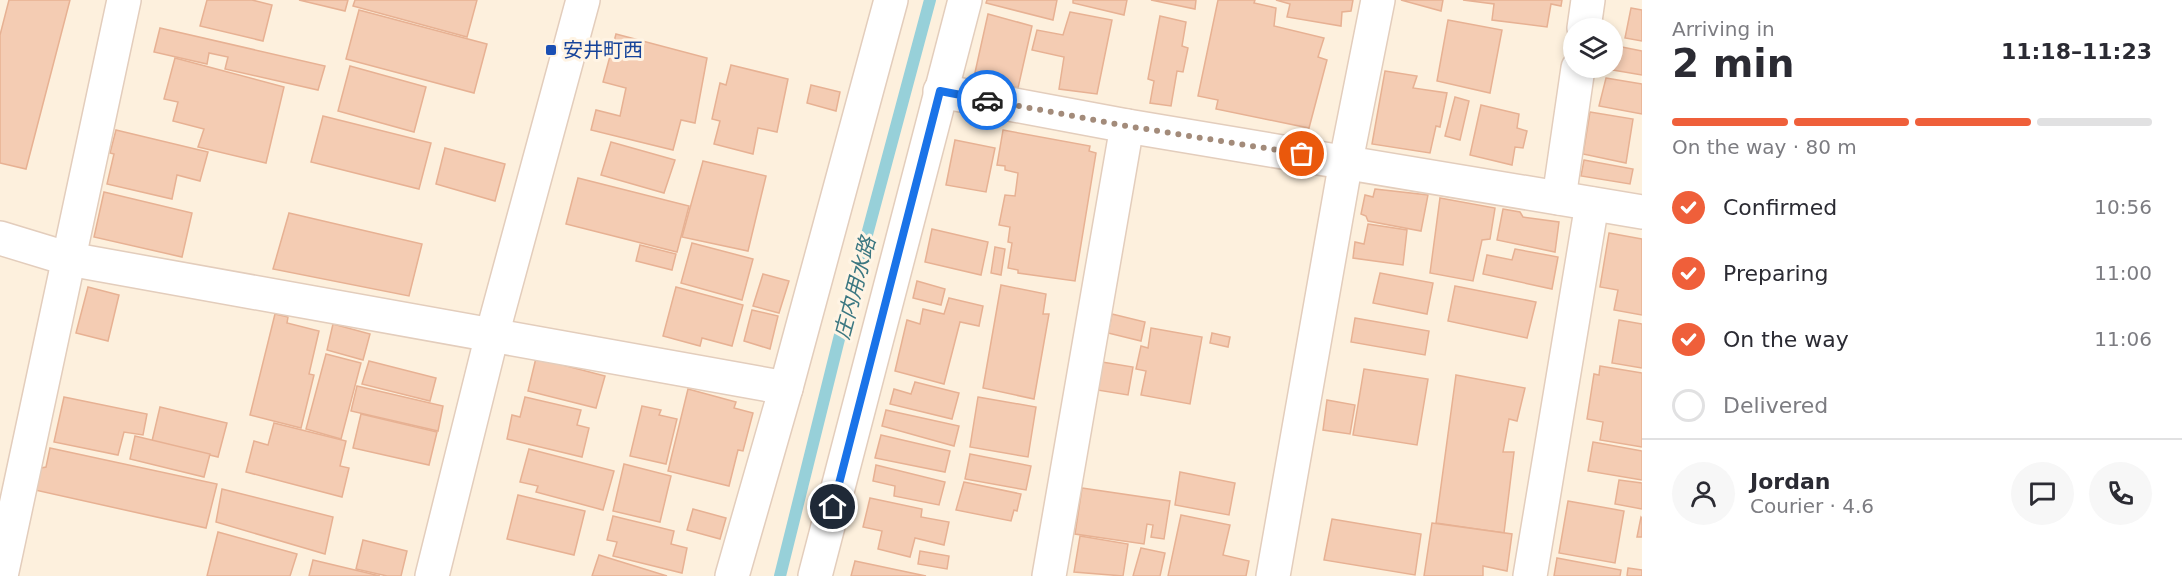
<!DOCTYPE html>
<meta charset="utf-8">
<style>
:root{--surface:#fff;--page:#f7f7f7;--text:#2b2b33;--muted:#7c7c81;--line:#e1e1e2;--accent:#ef5f3a}
body{margin:0;font-family:"DejaVu Sans","Noto Sans JP",sans-serif;background:var(--page);color:var(--text);height:100vh;display:flex;flex-direction:column;font-size:22px;white-space:nowrap}
*{box-sizing:border-box;margin:0}
p{font-size:20px;color:var(--muted)}
.icon{flex:none;width:33px;height:33px;fill:none;stroke:currentColor;stroke-width:2;stroke-linecap:round;stroke-linejoin:round}
.map{position:relative;flex:1;overflow:hidden}
.details{display:flex;flex-direction:column;background:var(--surface);width:540px}
.details>*{flex:none}
.controls{position:absolute;left:1563px;top:18px;display:grid;gap:12px}
.controls a{display:grid;place-items:center;width:60px;height:60px;border-radius:50%;background:var(--surface);box-shadow:0 3px 9px #0003;font-size:30px}
.pin{position:absolute;display:grid;place-items:center;width:51px;height:51px;color:#fff;margin:-26px;border:3px solid #fff;border-radius:50%;box-shadow:0 2px 6px #0007}
.courier{position:absolute;display:grid;place-items:center;width:60px;height:60px;margin:-30px;border:4px solid #1a73e8;border-radius:50%;background:#fff;color:#222;box-shadow:0 2px 8px #0007}
.head em{font-style:normal;font-weight:800}
.head div{display:flex;flex-direction:column-reverse}
.head{display:flex;align-items:center;justify-content:space-between;height:102px;padding:0 30px}
h1{font-size:39px;font-weight:800;line-height:45px}
.bar{display:grid;grid-template-columns:repeat(4,1fr);gap:9px 6px;align-content:center;height:72px;padding:0 30px}
.bar i{height:8px;border-radius:4px;background:var(--line)}
.bar .active{background:var(--accent)}
.bar p{grid-column:span 4}
.line{display:flex;align-items:center;gap:15px;padding:0 30px;border-top:2px solid var(--line)}
.line div{flex:1}
.round{display:grid;place-items:center;flex:none;width:63px;height:63px;border-radius:32px;background:var(--page)}
ol{padding:0 30px;list-style:none}
li{display:flex;align-items:center;gap:18px;height:66px}
li p{margin-inline-start:auto}
li .icon{padding:6px;border-radius:50%;background:var(--accent);color:#fff;stroke-width:4}
li:last-child{color:var(--muted)}
li i{width:33px;height:33px;border:3px solid var(--line);border-radius:50%}
main{display:flex;flex:1;min-height:0}
.map>svg:first-child{display:block}
</style>
<main>
<div class="map">
<svg width="1642" height="576" viewBox="0 0 1642 576">
<rect width="100%" height="100%" fill="#fdf0dd"/>
<g fill="none" stroke-linecap="round" stroke-linejoin="round">
<polyline stroke="#97d0d9" stroke-width="12" points="780,576 839,339 930,0"/>
</g>
<g fill="#f4ccb3" stroke="#e7b193" stroke-width="1.5">
<polygon points="9,0 70,0 26,169 0,163 0,35"/>
<polygon points="207,0 252,0 272,5 263,41 200,26"/>
<polygon points="299,0 348,0 345,11"/>
<polygon points="355,0 477,0 467,37 353,6"/>
<polygon points="987,0 1057,0 1053,20 986,3"/>
<polygon points="1073,0 1127,0 1124,15 1073,3"/>
<polygon points="1151,0 1196,0 1195,9"/>
<polygon points="1218,0 1255,0 1254,3 1276,8 1274,26 1324,38 1318,57 1327,60 1309,128 1216,109 1218,100 1198,96"/>
<polygon points="1276,0 1353,0 1351,11 1342,12 1341,26 1287,17 1290,4"/>
<polygon points="1401,0 1443,0 1441,11"/>
<polygon points="1463,0 1562,0 1561,6 1551,4 1547,27 1492,20 1494,4"/>
<polygon points="1631,8 1642,10 1642,41 1625,38"/>
<polygon points="359,10 487,44 474,93 346,59"/>
<polygon points="1070,12 1112,20 1097,94 1059,89 1064,57 1032,50 1037,30 1063,35"/>
<polygon points="988,14 1032,26 1018,88 974,77"/>
<polygon points="1160,16 1186,22 1182,46 1188,48 1183,72 1177,71 1171,106 1150,103 1154,81 1148,79"/>
<polygon points="1448,20 1502,30 1490,93 1437,81"/>
<polygon points="160,28 325,66 318,90 225,69 228,57 209,53 207,64 154,52"/>
<polygon points="616,34 707,58 695,123 681,120 673,150 591,130 596,110 620,116 626,88 603,82"/>
<polygon points="1612,45 1642,51 1642,75 1601,68 1612,68"/>
<polygon points="175,58 284,87 266,163 198,147 204,129 173,121 178,102 164,99"/>
<polygon points="731,65 788,79 777,132 758,128 753,154 714,144 720,121 712,119 720,83 726,85"/>
<polygon points="350,66 426,87 414,132 338,111"/>
<polygon points="1385,71 1417,76 1413,88 1447,93 1440,127 1436,126 1430,153 1372,144"/>
<polygon points="1606,78 1642,84 1642,114 1599,106"/>
<polygon points="811,85 840,92 836,111 807,103"/>
<polygon points="1455,97 1469,101 1460,140 1445,136"/>
<polygon points="1481,105 1519,114 1517,128 1527,131 1523,148 1515,147 1512,165 1470,155"/>
<polygon points="1590,112 1633,119 1626,163 1583,154"/>
<polygon points="323,116 431,143 419,189 311,162"/>
<polygon points="116,130 208,152 200,181 177,175 172,199 107,184 114,154 110,153"/>
<polygon points="1003,130 1090,146 1089,151 1096,153 1075,281 1018,273 1018,270 1008,268 1012,243 1008,242 1010,227 999,225 1005,195 1015,196 1018,173 1005,170 1005,166 997,165"/>
<polygon points="955,140 995,148 986,192 946,185"/>
<polygon points="611,142 675,160 664,193 601,175"/>
<polygon points="445,148 505,164 495,201 436,184"/>
<polygon points="1584,160 1633,169 1630,184 1581,176"/>
<polygon points="703,161 766,176 748,251 682,237"/>
<polygon points="578,178 689,206 677,252 566,224"/>
<polygon points="1375,189 1428,195 1421,231 1368,221 1366,216 1361,214 1365,195 1373,197"/>
<polygon points="104,192 192,213 182,257 94,237"/>
<polygon points="1440,198 1495,208 1490,239 1482,240 1473,281 1430,273"/>
<polygon points="1503,209 1520,212 1523,217 1559,222 1555,252 1497,240"/>
<polygon points="289,213 422,244 409,296 273,269"/>
<polygon points="1368,224 1407,230 1403,265 1353,258 1355,242 1364,244"/>
<polygon points="932,229 988,242 981,275 925,262"/>
<polygon points="1609,233 1642,239 1642,315 1614,310 1618,290 1600,287"/>
<polygon points="692,243 753,259 742,300 681,283"/>
<polygon points="640,245 676,254 672,270 636,261"/>
<polygon points="995,247 1005,249 1001,275 991,273"/>
<polygon points="1515,249 1558,257 1552,289 1483,274 1487,255 1512,260"/>
<polygon points="1380,273 1433,283 1427,314 1373,303"/>
<polygon points="763,274 789,281 779,313 753,306"/>
<polygon points="917,281 945,289 941,305 913,298"/>
<polygon points="1001,285 1046,294 1043,314 1049,314 1034,399 983,388"/>
<polygon points="1455,286 1536,302 1527,338 1448,321"/>
<polygon points="88,287 119,295 108,341 76,333"/>
<polygon points="676,287 743,305 732,346 702,338 700,346 663,336"/>
<polygon points="949,298 983,306 979,326 960,322 944,384 895,371 907,320 920,324 923,309 944,314"/>
<polygon points="752,310 778,316 770,349 744,341"/>
<polygon points="275,314 288,317 287,323 319,331 309,374 314,375 301,428 250,415"/>
<polygon points="1112,314 1145,322 1141,341 1108,333"/>
<polygon points="1355,318 1429,331 1425,355 1351,342"/>
<polygon points="1619,320 1642,324 1642,368 1612,363"/>
<polygon points="333,324 370,334 363,360 327,350"/>
<polygon points="1151,328 1202,337 1190,404 1141,395 1146,371 1136,369 1141,346 1148,348"/>
<polygon points="1212,333 1230,337 1228,347 1210,343"/>
<polygon points="326,354 361,363 341,439 306,429"/>
<polygon points="536,358 605,376 596,408 528,391"/>
<polygon points="369,361 436,378 430,401 362,384"/>
<polygon points="1102,362 1133,367 1128,395 1097,390"/>
<polygon points="1600,366 1642,373 1642,447 1600,440 1603,422 1587,419 1594,374 1599,375"/>
<polygon points="1364,369 1428,379 1417,445 1353,435"/>
<polygon points="1456,375 1525,388 1517,421 1509,419 1503,452 1514,452 1504,533 1436,523"/>
<polygon points="915,382 959,393 952,419 890,404 894,389 911,394"/>
<polygon points="357,386 443,406 438,431 351,411"/>
<polygon points="688,389 736,402 734,408 753,413 743,451 738,450 729,486 668,471"/>
<polygon points="64,397 147,414 143,435 124,432 118,455 54,442"/>
<polygon points="525,397 581,410 577,425 589,428 582,457 507,439 512,415 520,417"/>
<polygon points="978,397 1036,407 1028,457 970,447"/>
<polygon points="1327,400 1355,405 1350,434 1323,430"/>
<polygon points="642,406 661,410 659,415 677,419 666,464 630,456"/>
<polygon points="160,407 227,423 218,457 152,441"/>
<polygon points="886,410 959,426 954,446 882,426"/>
<polygon points="361,414 437,432 429,465 353,448"/>
<polygon points="274,423 346,441 340,466 349,468 342,497 246,472 254,441 268,445"/>
<polygon points="881,435 950,451 945,472 875,458"/>
<polygon points="135,436 210,454 204,477 130,459"/>
<polygon points="1593,442 1642,451 1642,480 1588,471"/>
<polygon points="50,448 217,484 206,528 35,490 41,468 46,467"/>
<polygon points="529,449 614,471 603,510 536,492 538,486 520,482"/>
<polygon points="970,454 1031,466 1026,490 965,479"/>
<polygon points="624,464 671,476 660,522 613,511"/>
<polygon points="876,465 945,482 939,505 894,496 895,486 873,481"/>
<polygon points="1180,472 1235,483 1229,515 1175,505"/>
<polygon points="1619,480 1642,483 1642,509 1615,504"/>
<polygon points="964,482 1021,494 1017,511 1014,510 1011,521 956,510"/>
<polygon points="1082,488 1170,501 1164,539 1151,537 1153,525 1147,524 1144,544 1075,534"/>
<polygon points="222,489 333,517 325,554 216,522"/>
<polygon points="518,495 585,511 574,555 507,539"/>
<polygon points="870,498 922,509 921,517 949,522 944,545 915,538 910,557 878,549 882,531 863,527"/>
<polygon points="1568,501 1624,511 1615,563 1559,553"/>
<polygon points="693,509 726,518 720,539 687,530"/>
<polygon points="1181,515 1230,525 1223,555 1249,561 1246,576 1168,576"/>
<polygon points="613,516 674,531 671,544 687,548 682,573 613,556 617,542 607,540"/>
<polygon points="1641,517 1642,518 1642,537 1637,537"/>
<polygon points="1332,519 1421,534 1415,575 1324,560"/>
<polygon points="1432,523 1512,534 1507,571 1483,566 1483,576 1424,576"/>
<polygon points="218,532 297,554 290,576 207,576"/>
<polygon points="1080,536 1128,544 1123,576 1074,572"/>
<polygon points="363,540 407,551 401,576 387,576 356,569"/>
<polygon points="1141,548 1165,553 1160,576 1133,576"/>
<polygon points="920,551 949,556 947,569 918,564"/>
<polygon points="599,555 667,576 592,576"/>
<polygon points="1557,558 1621,570 1620,576 1554,576"/>
<polygon points="313,560 380,576 309,576"/>
<polygon points="855,561 926,576 851,576"/>
<polygon points="1628,568 1642,570 1642,576 1627,576"/>
</g>
<g fill="none" stroke-linecap="round" stroke-linejoin="round">
<g stroke="#e3cdbc" stroke-width="36">
<g id="minor">
<polyline points="1584,28 1588,0"/>
<polyline points="940,91 1127,126 1642,212"/>
<polyline points="1559,198 1578,68"/>
<polyline points="0,238 69,259 786,388"/>
<polyline points="1,576 124,0"/>
<polyline points="432,576 492,335 583,0"/>
<polyline points="732,576 786,388 891,0"/>
<polyline points="815,576 965,0"/>
<polyline points="1049,576 1127,126"/>
<polyline points="1273,576 1346,161 1378,0"/>
<polyline points="1530,576 1592,204"/>
</g>
</g>
<use href="#minor" stroke="#fff" stroke-width="33"/>
</g>
<g fill="none" stroke-linecap="round" stroke-linejoin="round">
<polyline stroke="#a38b7a" stroke-width="6" stroke-dasharray="0 10.8" points="987,100 1127,126 1302,154"/>
<polyline stroke="#1a73e8" stroke-width="8" points="833,507 940,91 987,100"/>
</g>
<rect fill="#1a4fb4" stroke="#fff4e4" stroke-width="2" x="545" y="44" width="12" height="12" rx="3"/>
<g text-anchor="middle" dominant-baseline="central" stroke-width="6" stroke-linejoin="round" paint-order="stroke">
<g font-size="20" fill="#164399" stroke="#fff4e4" text-anchor="start">
<text x="563" y="50">安井町西</text>
</g>
<g font-size="21" font-style="italic" fill="#3b7781" stroke="#fff4e4">
<text transform="translate(855 288) rotate(-75)">庄内用水路</text>
</g>
</g>
</svg>
<div class="controls">
<a><svg class="icon" aria-label="layers" viewBox="0 0 24 24"><path d="M12 4l9 5-9 5-9-5zM3 14l9 5 9-5"/></svg></a>
</div>
<div class="pin" style="left:1302px;top:154px;background:#ea580c"><svg class="icon" aria-label="bag" viewBox="0 0 24 24"><path d="M5 8h14l-1 12H6zM9 8a3 3 0 0 1 6 0"/></svg></div>
<div class="pin" style="left:833px;top:507px;background:#1f2937"><svg class="icon" aria-label="home" viewBox="0 0 24 24"><path d="M3 11l9-7 9 7M6 9v11h12V9"/></svg></div>
<div class="courier" style="left:987px;top:100px"><svg class="icon" aria-label="car" viewBox="0 0 24 24"><path d="M5 17H2v-5l4-1 3-4h7l3 4 3 1v5h-3M9 17h6M6 11h13"/><circle cx="7" cy="17" r="2"/><circle cx="17" cy="17" r="2"/></svg></div>
</div>
<section class="details">
<div class="head"><div><h1>2 min</h1><p>Arriving in</p></div><em>11:18–11:23</em></div>
<div class="bar"><i class="active"></i><i class="active"></i><i class="active"></i><i></i><p>On the way · 80 m</p></div>
<ol>
<li><svg class="icon" aria-label="check" viewBox="0 0 24 24"><path d="M5 12l5 5 9-10"/></svg>Confirmed<p>10:56</p></li>
<li><svg class="icon" aria-label="check" viewBox="0 0 24 24"><path d="M5 12l5 5 9-10"/></svg>Preparing<p>11:00</p></li>
<li><svg class="icon" aria-label="check" viewBox="0 0 24 24"><path d="M5 12l5 5 9-10"/></svg>On the way<p>11:06</p></li>
<li><i></i>Delivered</li>
</ol>
<div class="line" style="height:108px"><a class="round"><svg class="icon" aria-label="person" viewBox="0 0 24 24"><circle cx="12" cy="8" r="4"/><path d="M4 21q1-7 8-7t8 7"/></svg></a><div><b>Jordan</b><p>Courier · 4.6</p></div><a class="round"><svg class="icon" aria-label="chat" viewBox="0 0 24 24"><path d="M4 5h16v11H9l-5 4z"/></svg></a><a class="round"><svg class="icon" aria-label="phone" viewBox="0 0 24 24"><path d="M5 4h4l2 5-3 2q2 4 5 5l2-3 5 2v4C11 20 4 13 5 4z"/></svg></a></div>
</section>
</main>
